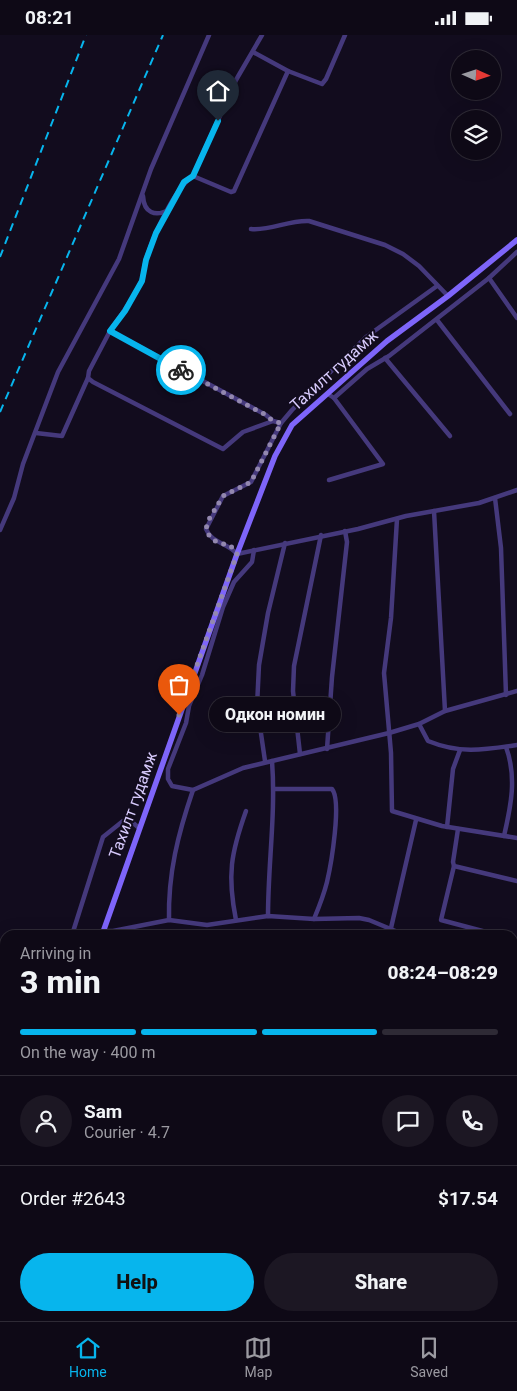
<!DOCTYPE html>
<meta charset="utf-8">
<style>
:root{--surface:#0e0916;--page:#1c1723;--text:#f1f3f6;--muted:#9b9aa1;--line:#2e2a35;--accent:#07b5ed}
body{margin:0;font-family:Roboto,sans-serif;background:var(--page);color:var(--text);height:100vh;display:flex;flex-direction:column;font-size:19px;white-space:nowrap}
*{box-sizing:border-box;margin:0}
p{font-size:16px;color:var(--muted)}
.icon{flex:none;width:28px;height:28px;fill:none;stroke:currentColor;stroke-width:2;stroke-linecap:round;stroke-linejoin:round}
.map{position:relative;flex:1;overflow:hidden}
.details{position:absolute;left:0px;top:895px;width:518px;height:391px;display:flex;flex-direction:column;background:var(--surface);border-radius:15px 15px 0 0;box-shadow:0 5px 20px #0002,0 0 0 1px var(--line)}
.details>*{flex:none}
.needle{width:32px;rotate:93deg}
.tools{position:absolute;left:451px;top:15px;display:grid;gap:10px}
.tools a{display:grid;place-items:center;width:50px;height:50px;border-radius:50%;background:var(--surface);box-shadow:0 5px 20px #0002,0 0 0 1px var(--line);font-size:25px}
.pin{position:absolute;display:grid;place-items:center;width:42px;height:42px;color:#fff;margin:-51px -21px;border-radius:50% 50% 50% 0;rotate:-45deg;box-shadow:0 0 5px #0007}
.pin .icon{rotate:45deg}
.courier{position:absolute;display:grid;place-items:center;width:50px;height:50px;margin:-25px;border:4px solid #07b5ed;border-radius:50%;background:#fff;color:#222;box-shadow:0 1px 6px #0007}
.bubble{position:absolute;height:35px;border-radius:18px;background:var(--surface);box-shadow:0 5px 20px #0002,0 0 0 1px var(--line);font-size:16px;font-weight:800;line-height:35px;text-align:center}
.headline em{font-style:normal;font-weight:800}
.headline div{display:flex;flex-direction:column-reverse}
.headline{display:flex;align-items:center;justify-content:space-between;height:85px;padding:0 20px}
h1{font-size:32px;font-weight:800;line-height:38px}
.bar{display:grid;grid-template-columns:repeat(4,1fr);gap:8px 5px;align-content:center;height:60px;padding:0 20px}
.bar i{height:6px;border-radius:4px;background:var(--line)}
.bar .on{background:var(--accent)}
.bar p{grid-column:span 4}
.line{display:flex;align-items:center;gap:12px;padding:0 20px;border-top:1px solid var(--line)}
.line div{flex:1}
.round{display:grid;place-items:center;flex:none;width:52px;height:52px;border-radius:26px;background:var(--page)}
.button{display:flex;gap:10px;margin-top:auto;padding:10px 20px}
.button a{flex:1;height:58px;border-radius:30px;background:var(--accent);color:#111;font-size:20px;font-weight:800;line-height:58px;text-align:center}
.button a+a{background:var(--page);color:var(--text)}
.status{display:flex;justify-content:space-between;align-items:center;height:35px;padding:0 25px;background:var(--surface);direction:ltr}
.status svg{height:14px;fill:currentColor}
.tab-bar{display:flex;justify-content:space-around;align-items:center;height:70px;border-top:1px solid var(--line);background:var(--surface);font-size:14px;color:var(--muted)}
.tab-bar a{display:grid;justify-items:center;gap:2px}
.tab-bar .on{color:var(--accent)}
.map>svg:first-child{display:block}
</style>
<div class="status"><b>08:21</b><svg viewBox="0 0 49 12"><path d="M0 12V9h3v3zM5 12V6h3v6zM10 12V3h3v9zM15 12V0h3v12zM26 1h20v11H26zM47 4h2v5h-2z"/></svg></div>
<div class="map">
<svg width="517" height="1286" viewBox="0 0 517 1286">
<rect width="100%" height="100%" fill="#120c1e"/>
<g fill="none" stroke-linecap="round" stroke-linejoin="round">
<g stroke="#45397c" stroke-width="4.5">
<path d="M 262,0 L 236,45 L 193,141 C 173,155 154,200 146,224 C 144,231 144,240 141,247 C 133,265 121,280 110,296 L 266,380 L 273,386 L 281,388"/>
<polyline points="253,17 288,36 322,49 326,44 345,0"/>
<polyline points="193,141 231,157 234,156 288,36"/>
<path d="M 143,161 C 144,178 155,182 169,175"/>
<path d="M 251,194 C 271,196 288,185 309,186 L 385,210 L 403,219 L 419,231 L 448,261"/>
<polyline points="517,217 489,243 517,283"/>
<path d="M 437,251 L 366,302 L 292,375 L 281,388 L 251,447 L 223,461 L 206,494 C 212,509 227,507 237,519 L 358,494 L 406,481 L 479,468 L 517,455"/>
<polyline points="437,285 510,379"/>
<polyline points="110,296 89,336 88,343 93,347 223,414 243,397 273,386"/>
<polyline points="385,323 450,401"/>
<polyline points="328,359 334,363 367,334 389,321 489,243"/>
<polyline points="36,398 62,401 88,343"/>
<polyline points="329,445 383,429 334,363"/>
<polyline points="495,463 501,513 506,660"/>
<polyline points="434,476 445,676"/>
<polyline points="397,484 391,583 384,638 391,718 392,776 442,791 517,803"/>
<polyline points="0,495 14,463 23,429 58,337 119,224 151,134 209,0"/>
<polyline points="254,515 252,527 234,547 223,572 202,640 189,671 186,688 168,734 168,744 172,751 193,755 243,733 389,698 419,689 445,676 517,656"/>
<path d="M 419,689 L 428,706 C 460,719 483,715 517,710"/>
<polyline points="327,714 332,642 347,507 345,496"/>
<polyline points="300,719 293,656 294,631 321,500"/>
<polyline points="265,726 257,671 259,630 268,578 285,508"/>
<path d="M 274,754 L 332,754 C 342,766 331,830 327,847 C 324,859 319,872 314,884"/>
<polyline points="447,792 453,734 460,715"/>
<polyline points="458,794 453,827 454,831 517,846"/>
<path d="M 504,801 C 511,771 517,742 506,712"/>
<polyline points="454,831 441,885 490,898 490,900"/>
<path d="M 268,881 C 268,829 276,778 272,726"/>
<path d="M 169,885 C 168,838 178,799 193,755"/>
<path d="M 236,885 C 227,840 231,818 246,776"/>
<polyline points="391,893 416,785"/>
<polyline points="103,896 113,896 169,885 207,890 268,881 314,884 359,883 369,885 405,900"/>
<polyline points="72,900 103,802 123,786 132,787 139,793"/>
<polyline points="0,922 5,922"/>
<polyline points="512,929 517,929"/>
<polyline points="0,953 5,951"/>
<polyline points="0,1014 5,1008"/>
<polyline points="0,1031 5,1034"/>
<polyline points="512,1038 517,1024"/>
<polyline points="0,1064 5,1049"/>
<polyline points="512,1085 517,1083"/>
<polyline points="0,1104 5,1154"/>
<polyline points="0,1171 5,1168"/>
<polyline points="512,1181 517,1177"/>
<polyline points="512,1221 517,1223"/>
<polyline points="0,1249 5,1248"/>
<polyline points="0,1278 5,1277"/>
<polyline points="237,1281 238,1286"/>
<polyline points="158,1286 164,1284"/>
<polyline points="281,1286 302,1281"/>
<polyline points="387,1286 389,1281"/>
</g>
<g stroke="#7e65fa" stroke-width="5.5">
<polyline points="102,900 237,519 275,421 292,390 387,306 448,261 517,205"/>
<polyline points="109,1281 112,1286"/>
</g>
<g stroke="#07b5ed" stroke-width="2" stroke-dasharray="8 6" stroke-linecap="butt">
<polyline points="0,222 86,0"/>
<polyline points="0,377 163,0"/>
</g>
</g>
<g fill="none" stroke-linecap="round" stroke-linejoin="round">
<polyline stroke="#9388af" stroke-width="5" stroke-dasharray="0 9" points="179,680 237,519 230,510 218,508 210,502 206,494 208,486 223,461 251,447 281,388 273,386 266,380 181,335"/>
<polyline stroke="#07b5ed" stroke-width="6" points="181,335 110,296 125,276 142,246 146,225 156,198 184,147 193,141 218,86"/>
</g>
<g text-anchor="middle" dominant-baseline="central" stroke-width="4" stroke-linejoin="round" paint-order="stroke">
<g font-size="16" fill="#d8cbfd" stroke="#120c1e">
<text transform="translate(334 335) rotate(-42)">Тахилт гудамж</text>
<text transform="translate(133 770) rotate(-70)">Тахилт гудамж</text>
</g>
</g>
</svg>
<div class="tools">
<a><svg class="needle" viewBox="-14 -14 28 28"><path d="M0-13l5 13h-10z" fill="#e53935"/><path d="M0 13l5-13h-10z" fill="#9b9aa1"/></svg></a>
<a><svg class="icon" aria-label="layers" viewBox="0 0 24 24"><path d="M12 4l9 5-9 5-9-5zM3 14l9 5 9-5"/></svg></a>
</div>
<div class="pin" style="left:179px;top:680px;background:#ea580c"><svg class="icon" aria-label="bag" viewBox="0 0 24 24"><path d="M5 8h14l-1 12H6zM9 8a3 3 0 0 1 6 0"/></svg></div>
<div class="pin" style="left:218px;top:86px;background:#1f2937"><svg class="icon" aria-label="home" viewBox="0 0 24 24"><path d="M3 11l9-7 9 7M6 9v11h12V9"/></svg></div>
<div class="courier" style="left:181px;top:335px"><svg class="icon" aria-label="bike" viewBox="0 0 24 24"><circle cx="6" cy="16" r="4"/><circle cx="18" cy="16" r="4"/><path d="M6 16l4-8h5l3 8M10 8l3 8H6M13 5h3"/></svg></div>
<div class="bubble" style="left:209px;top:662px;width:132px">Одкон номин</div>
<section class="details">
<div class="headline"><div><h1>3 min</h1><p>Arriving in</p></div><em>08:24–08:29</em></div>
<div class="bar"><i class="on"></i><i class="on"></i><i class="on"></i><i></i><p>On the way · 400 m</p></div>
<div class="line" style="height:90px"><a class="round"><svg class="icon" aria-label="person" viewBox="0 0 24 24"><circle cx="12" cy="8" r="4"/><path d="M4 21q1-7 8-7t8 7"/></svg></a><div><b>Sam</b><p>Courier · 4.7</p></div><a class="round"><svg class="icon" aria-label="chat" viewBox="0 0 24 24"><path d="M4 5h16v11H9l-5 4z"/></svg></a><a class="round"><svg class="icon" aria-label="phone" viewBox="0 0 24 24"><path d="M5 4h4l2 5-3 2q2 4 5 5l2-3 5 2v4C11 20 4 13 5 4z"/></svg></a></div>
<div class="line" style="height:65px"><div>Order #2643</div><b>$17.54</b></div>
<div class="button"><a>Help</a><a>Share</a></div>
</section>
</div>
<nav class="tab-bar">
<a class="on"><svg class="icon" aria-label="home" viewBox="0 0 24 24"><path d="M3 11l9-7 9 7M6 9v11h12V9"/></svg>Home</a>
<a><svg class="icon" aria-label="map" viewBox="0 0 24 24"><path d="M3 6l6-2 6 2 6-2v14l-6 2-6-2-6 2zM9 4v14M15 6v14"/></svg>Map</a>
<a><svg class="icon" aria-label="saved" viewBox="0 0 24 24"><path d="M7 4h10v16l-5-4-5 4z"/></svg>Saved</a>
</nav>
